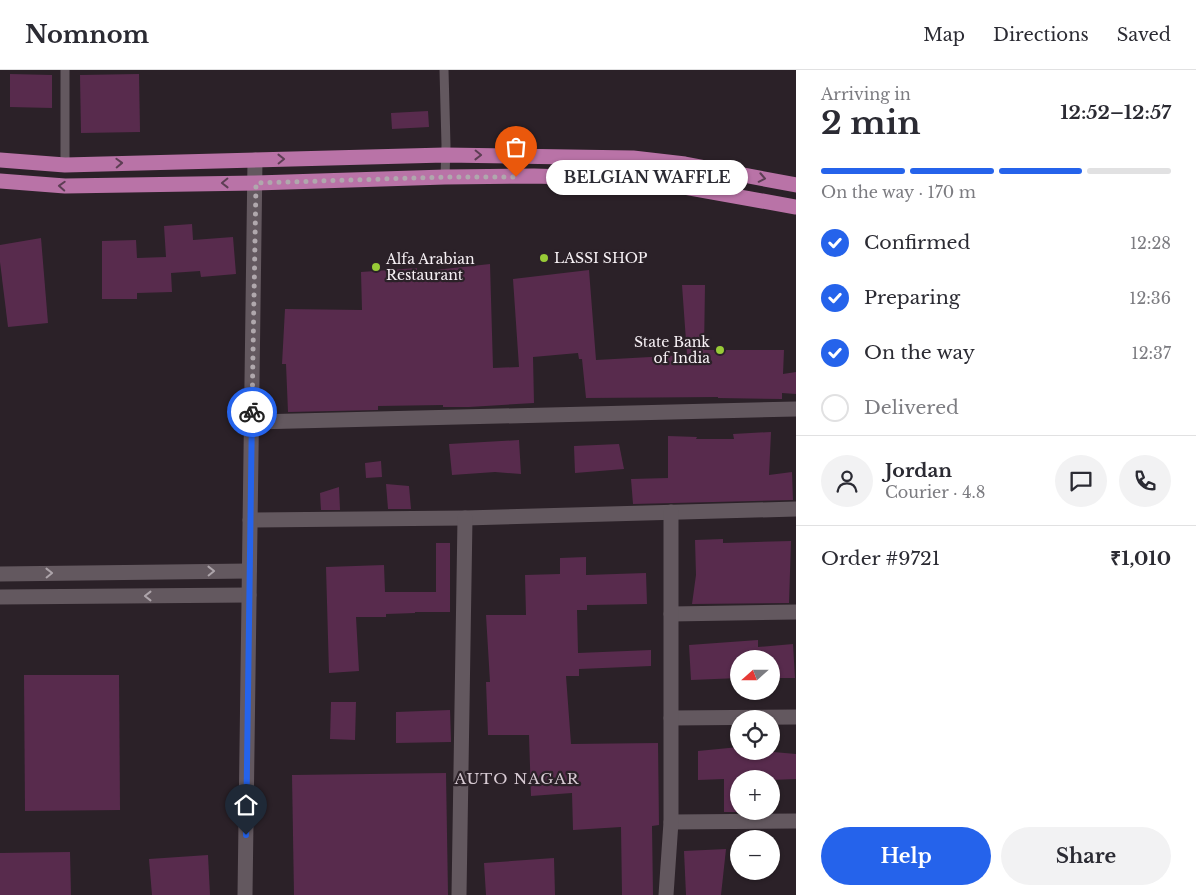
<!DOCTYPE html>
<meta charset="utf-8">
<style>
:root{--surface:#fff;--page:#f2f2f3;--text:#2b2b33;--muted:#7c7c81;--line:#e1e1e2;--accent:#2563eb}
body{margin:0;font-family:"Libre Baskerville",serif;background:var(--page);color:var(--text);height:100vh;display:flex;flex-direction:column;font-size:19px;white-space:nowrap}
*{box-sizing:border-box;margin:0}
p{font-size:16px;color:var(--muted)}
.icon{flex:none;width:28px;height:28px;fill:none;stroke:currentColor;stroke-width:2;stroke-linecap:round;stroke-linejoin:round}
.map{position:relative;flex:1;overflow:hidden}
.sheet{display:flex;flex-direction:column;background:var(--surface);width:400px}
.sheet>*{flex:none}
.needle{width:32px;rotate:249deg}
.tools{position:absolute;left:730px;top:580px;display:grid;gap:10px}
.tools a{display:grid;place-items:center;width:50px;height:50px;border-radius:50%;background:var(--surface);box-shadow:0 1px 4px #0004;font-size:25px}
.pin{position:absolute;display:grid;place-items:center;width:42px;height:42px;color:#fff;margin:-51px -21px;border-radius:50% 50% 50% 0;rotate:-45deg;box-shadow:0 0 5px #0007}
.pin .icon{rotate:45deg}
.courier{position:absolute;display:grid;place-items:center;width:50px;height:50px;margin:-25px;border:4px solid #2563eb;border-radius:50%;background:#fff;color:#222;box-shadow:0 1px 6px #0007}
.bubble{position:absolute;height:35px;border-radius:18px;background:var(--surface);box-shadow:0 1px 4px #0004;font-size:16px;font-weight:700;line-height:35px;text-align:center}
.head em{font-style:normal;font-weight:700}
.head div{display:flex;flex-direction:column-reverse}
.head{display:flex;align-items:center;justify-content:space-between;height:85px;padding:0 25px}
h1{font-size:32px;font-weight:700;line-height:38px}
.bar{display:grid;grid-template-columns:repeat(4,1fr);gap:8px 5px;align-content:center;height:60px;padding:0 25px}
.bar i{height:6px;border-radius:4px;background:var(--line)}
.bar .selected{background:var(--accent)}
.bar p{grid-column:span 4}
.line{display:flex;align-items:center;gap:12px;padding:0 25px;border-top:1px solid var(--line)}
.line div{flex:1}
.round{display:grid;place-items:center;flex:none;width:52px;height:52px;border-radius:26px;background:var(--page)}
ol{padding:0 25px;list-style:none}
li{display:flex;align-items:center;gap:15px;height:55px}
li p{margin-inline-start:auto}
li .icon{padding:5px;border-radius:50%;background:var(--accent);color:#fff;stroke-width:4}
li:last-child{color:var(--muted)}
li i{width:28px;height:28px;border:2px solid var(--line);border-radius:50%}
.button{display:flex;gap:10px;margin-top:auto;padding:10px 25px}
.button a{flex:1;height:58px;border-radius:30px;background:var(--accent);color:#fff;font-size:20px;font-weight:700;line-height:58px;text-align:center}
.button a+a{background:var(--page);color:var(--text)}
header{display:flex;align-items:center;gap:30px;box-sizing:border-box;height:70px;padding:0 25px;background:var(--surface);border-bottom:1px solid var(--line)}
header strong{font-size:24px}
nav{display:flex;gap:28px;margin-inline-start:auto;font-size:18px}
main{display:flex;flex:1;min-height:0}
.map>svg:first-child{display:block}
</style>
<header>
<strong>Nomnom</strong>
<nav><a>Map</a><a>Directions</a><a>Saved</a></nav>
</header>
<main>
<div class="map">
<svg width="796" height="825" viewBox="0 0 796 825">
<rect width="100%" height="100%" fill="#2b2128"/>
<g fill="#582b4d">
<polygon points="10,4 52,5 52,38 10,37"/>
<polygon points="139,4 140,62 81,63 80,5"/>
<polygon points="428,41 429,57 392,59 391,43"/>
<polygon points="192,154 193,170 233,167 236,204 201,207 200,201 171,203 172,222 137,223 137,229 102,229 102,171 136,170 137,188 166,187 164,156"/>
<polygon points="41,168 48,253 8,257 0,192 0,175"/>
<polygon points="490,194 493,298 519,297 513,209 589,200 596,290 687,285 682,215 705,215 704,280 784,280 783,304 796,302 796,324 782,323 782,329 718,328 718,327 586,328 582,289 579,289 578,283 533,287 534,333 469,337 443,337 443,335 378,336 378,340 288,342 286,294 282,294 285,239 362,240 361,202 417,198 417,202"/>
<polygon points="771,362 769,405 792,402 793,430 633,434 631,409 668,408 668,366 697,367 696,369 734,369 733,364"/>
<polygon points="519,370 521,404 495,402 452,405 449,374"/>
<polygon points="619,374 624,399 575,403 574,376"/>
<polygon points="381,391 382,407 366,408 365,393"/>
<polygon points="386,414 409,416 411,439 388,439"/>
<polygon points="339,417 340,440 321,440 320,423"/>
<polygon points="723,469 723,473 791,471 789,533 692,534 696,505 695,470"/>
<polygon points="436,473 450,473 450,542 415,542 415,543 386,544 386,547 356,547 359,601 329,603 326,497 384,495 385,522 436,522"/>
<polygon points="586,487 586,505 646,503 647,534 587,535 587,540 577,540 578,583 651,580 651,596 579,599 579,606 566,606 571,674 658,673 659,755 652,756 653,825 622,825 621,757 573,760 572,723 531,726 529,665 488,665 486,612 490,612 486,545 526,545 525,505 560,504 560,488"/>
<polygon points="758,570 758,577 793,574 795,608 771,608 771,589 739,589 739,608 691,610 689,575"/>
<polygon points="24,605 119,605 120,740 25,741"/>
<polygon points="331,632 356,632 355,670 330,669"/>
<polygon points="450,640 451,672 396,673 396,642"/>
<polygon points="739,677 739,681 762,681 796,684 796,709 771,710 771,709 767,708 739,709 739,742 724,742 724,709 698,710 698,681"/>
<polygon points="446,703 448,825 294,825 292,705"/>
<polygon points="726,779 721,825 686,825 684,781"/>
<polygon points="70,782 71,825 0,825 0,783"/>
<polygon points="208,785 210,825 152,825 149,789"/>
<polygon points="554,788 555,825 486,825 484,793"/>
</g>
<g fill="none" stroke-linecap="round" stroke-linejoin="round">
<g stroke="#63585f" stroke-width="9">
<polyline points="444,0 446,75 445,107"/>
<polyline points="65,95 65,0"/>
</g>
<g stroke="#63585f" stroke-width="15">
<polyline points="252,352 796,339"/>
<polyline points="250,450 465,448 796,439"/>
<polyline points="0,504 249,501"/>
<polyline points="0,527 249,525"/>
<polyline points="671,544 796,542"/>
<polyline points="671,648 796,647"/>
<polyline points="671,752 796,751"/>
<polyline points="245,825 255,90"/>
<polyline points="459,825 465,448"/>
<polyline points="666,825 671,752 671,442"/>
</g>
<g stroke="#b973a7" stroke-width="15">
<polyline points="0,90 65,95 445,85 633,88 685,94 796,115"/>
<polyline points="0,111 65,116 256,113 445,107 534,106 629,109 651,111 796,137"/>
</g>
</g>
<defs><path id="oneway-chevron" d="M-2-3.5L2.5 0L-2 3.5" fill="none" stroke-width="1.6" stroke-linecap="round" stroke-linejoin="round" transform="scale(1.25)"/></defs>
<g stroke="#5d3e54">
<use href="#oneway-chevron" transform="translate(478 85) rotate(1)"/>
<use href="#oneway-chevron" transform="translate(281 89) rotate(-1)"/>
<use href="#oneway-chevron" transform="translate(119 93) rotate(-2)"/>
<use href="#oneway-chevron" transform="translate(762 108) rotate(11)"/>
<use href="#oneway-chevron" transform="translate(225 113) rotate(179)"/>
<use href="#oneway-chevron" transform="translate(62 116) rotate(-177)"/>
</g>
<g stroke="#ada4aa">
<use href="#oneway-chevron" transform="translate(211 501) rotate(-1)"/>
<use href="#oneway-chevron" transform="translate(49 503) rotate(-1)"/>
<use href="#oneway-chevron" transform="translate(148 526) rotate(180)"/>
</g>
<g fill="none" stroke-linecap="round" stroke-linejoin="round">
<polyline stroke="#b0a8ad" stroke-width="5" stroke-dasharray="0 9" points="252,342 256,113 445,107 516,107"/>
<polyline stroke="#2563eb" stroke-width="6" points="246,765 252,342"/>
</g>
<g fill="#98cb37" stroke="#2b2128" stroke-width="2">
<circle cx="544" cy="188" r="5"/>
<circle cx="376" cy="197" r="5"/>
<circle cx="720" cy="280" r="5"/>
</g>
<g text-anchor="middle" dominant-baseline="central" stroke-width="4.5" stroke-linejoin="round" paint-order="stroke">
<g font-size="14" fill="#f7f1f5" stroke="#2b2128" text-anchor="start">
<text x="554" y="188">LASSI SHOP</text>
<text x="386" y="189">Alfa Arabian<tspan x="386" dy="16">Restaurant</tspan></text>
<text x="710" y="272" text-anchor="end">State Bank<tspan x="710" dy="16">of India</tspan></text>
</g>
<g font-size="15" letter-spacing="1" fill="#d7cad3" stroke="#2b2128">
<text x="517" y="708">AUTO NAGAR</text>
</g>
</g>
</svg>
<div class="tools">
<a><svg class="needle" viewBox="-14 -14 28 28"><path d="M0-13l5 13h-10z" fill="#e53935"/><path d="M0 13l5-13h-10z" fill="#7c7c81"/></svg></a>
<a><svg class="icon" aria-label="locate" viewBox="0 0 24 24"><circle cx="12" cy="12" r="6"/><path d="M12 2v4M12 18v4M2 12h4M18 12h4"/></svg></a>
<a>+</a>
<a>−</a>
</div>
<div class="pin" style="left:516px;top:107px;background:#ea580c"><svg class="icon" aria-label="bag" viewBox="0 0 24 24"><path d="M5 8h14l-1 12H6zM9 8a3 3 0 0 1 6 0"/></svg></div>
<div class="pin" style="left:246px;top:765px;background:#1f2937"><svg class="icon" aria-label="home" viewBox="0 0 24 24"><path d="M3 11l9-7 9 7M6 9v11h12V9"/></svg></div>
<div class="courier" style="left:252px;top:342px"><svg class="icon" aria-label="bike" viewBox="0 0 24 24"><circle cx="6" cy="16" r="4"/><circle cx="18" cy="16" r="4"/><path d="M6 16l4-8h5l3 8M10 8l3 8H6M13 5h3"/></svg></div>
<div class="bubble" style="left:546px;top:90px;width:202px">BELGIAN WAFFLE</div>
</div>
<section class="sheet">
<div class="head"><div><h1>2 min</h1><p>Arriving in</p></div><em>12:52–12:57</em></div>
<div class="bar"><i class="selected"></i><i class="selected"></i><i class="selected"></i><i></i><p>On the way · 170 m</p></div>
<ol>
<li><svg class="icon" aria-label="check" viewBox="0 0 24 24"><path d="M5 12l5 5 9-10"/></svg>Confirmed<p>12:28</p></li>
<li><svg class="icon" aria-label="check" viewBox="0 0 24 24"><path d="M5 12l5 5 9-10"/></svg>Preparing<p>12:36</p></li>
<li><svg class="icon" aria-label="check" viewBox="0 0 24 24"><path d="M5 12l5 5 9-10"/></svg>On the way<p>12:37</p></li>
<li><i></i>Delivered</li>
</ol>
<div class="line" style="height:90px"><a class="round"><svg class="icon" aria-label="person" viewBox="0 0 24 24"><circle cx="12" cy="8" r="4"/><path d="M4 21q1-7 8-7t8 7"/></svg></a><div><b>Jordan</b><p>Courier · 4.8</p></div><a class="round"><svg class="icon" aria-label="chat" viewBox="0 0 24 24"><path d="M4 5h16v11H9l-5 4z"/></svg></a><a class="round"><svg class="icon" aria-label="phone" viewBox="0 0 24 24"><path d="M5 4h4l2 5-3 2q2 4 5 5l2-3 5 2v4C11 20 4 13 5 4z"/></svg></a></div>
<div class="line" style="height:65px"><div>Order #9721</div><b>₹1,010</b></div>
<div class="button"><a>Help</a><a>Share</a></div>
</section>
</main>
